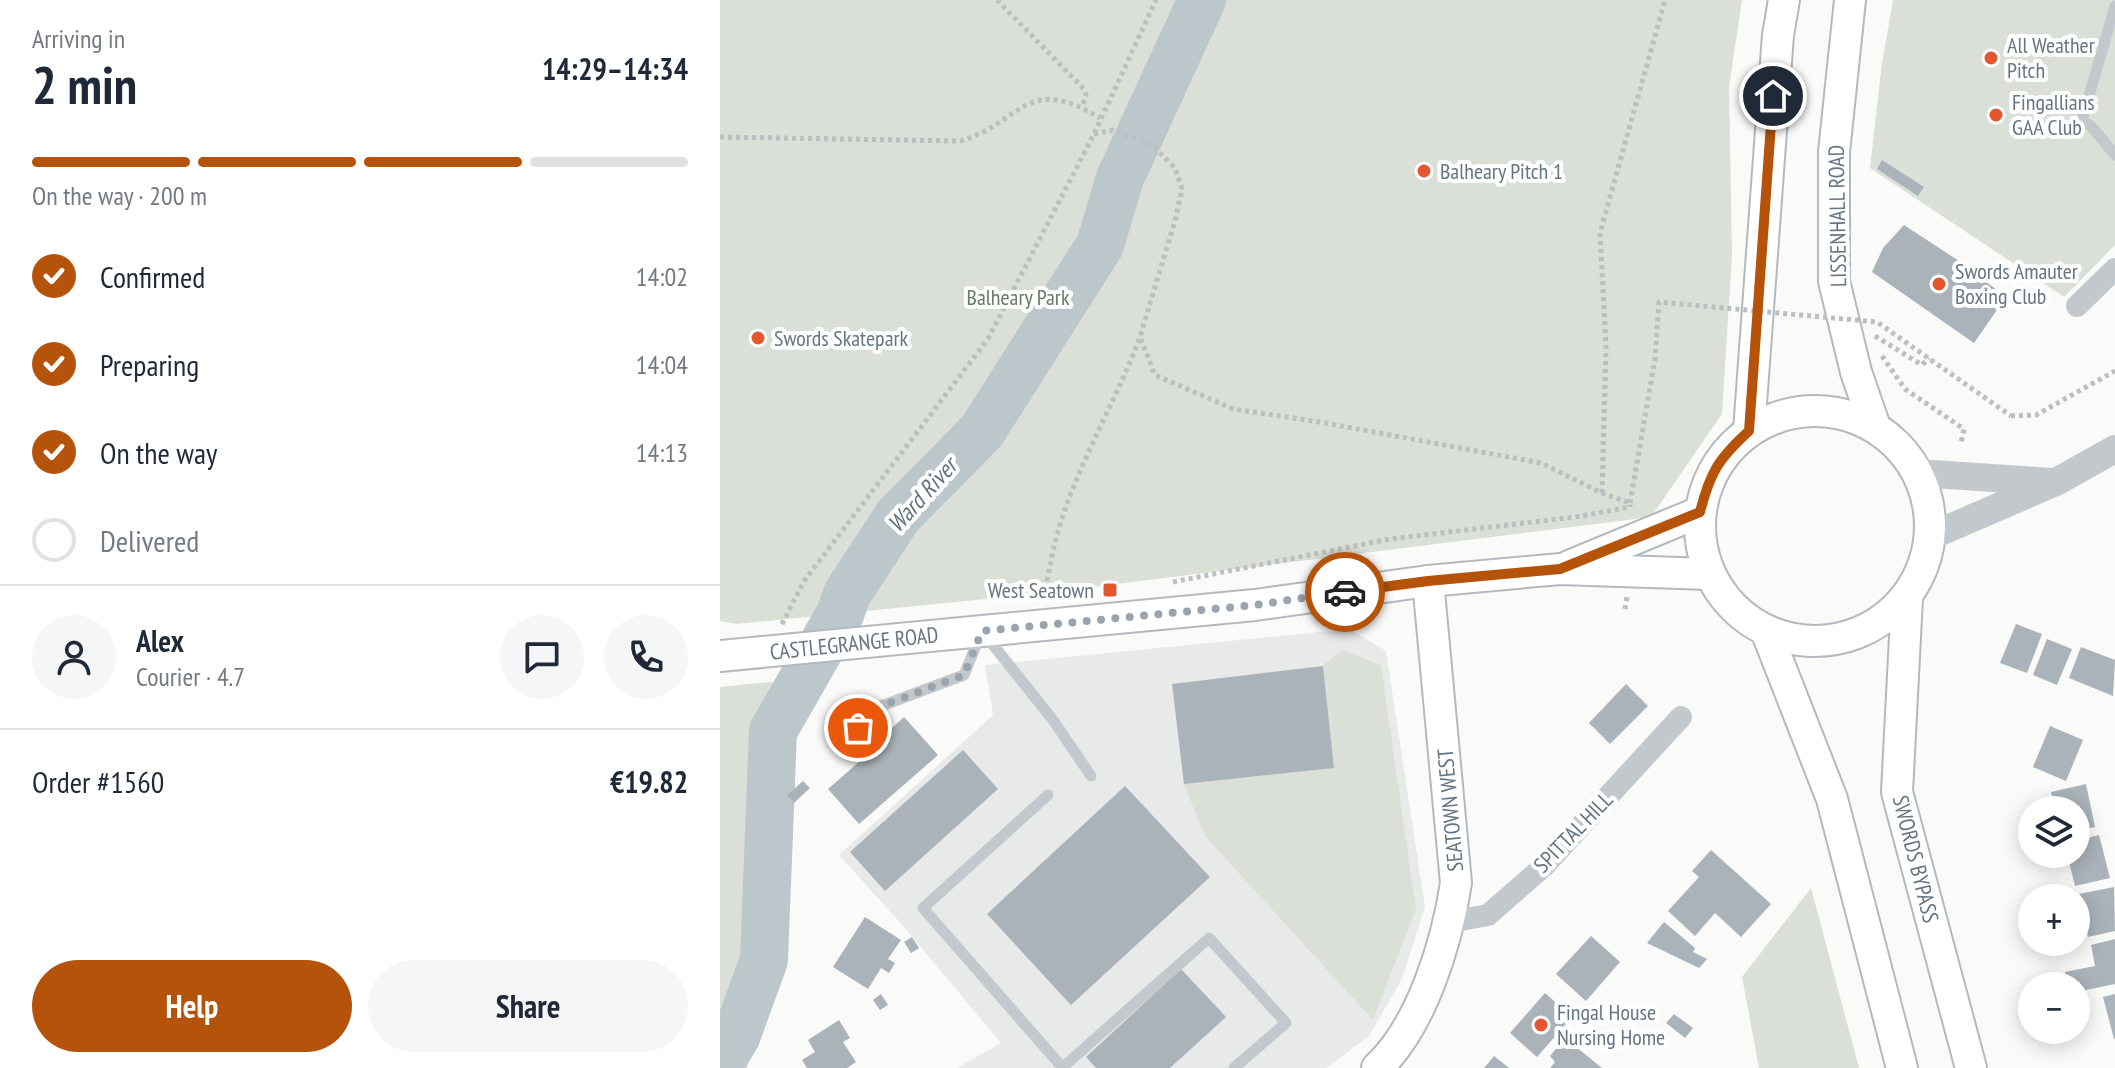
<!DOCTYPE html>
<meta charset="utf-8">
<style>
:root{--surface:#fff;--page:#f6f6f7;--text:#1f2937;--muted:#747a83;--line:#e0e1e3;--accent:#b45309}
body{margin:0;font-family:"PT Sans Narrow",sans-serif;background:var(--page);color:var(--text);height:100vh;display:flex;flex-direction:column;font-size:30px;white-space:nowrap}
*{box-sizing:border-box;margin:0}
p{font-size:26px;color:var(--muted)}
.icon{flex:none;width:44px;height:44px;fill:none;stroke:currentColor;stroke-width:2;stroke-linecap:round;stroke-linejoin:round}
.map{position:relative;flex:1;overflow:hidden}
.sheet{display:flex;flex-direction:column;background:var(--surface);width:720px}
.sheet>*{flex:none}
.controls{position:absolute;left:1298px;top:796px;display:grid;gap:16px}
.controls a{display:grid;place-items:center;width:72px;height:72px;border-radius:50%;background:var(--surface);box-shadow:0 4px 20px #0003;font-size:40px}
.pin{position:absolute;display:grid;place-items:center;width:68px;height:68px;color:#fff;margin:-34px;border:4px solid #fff;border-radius:50%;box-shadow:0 2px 8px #0007}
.courier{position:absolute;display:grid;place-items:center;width:80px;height:80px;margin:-40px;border:6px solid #b45309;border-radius:50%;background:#fff;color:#222;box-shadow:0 2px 10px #0007}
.overview em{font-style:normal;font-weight:700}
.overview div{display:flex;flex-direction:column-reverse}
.overview{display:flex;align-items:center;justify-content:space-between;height:136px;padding:0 32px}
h1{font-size:52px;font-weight:700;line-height:60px}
.bar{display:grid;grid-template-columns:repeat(4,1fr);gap:12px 8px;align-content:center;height:96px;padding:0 32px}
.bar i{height:10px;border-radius:6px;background:var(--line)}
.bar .selected{background:var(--accent)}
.bar p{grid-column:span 4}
.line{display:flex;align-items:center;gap:20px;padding:0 32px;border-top:2px solid var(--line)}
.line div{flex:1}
.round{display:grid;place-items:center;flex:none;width:84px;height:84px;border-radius:42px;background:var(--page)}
ol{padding:0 32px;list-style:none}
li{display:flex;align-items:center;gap:24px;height:88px}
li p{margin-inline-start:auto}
li .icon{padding:8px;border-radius:50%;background:var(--accent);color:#fff;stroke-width:4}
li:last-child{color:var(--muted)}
li i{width:44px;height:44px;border:4px solid var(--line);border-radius:50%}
.primary-button{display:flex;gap:16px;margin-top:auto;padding:16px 32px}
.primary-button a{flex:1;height:92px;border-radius:48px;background:var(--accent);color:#fff;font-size:32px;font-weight:700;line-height:92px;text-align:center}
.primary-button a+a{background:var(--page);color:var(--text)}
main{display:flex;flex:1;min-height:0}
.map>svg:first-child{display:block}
</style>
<main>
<section class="sheet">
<div class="overview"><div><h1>2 min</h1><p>Arriving in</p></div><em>14:29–14:34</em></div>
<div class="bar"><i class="selected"></i><i class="selected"></i><i class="selected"></i><i></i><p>On the way · 200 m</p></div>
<ol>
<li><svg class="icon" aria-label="check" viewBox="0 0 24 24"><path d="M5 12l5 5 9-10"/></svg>Confirmed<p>14:02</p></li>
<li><svg class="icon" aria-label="check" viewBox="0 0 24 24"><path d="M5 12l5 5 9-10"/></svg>Preparing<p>14:04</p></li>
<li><svg class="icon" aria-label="check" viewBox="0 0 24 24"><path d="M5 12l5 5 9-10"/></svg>On the way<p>14:13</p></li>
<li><i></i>Delivered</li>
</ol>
<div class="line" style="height:144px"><a class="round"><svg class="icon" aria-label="person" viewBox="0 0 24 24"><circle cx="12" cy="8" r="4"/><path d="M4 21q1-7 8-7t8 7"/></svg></a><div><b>Alex</b><p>Courier · 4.7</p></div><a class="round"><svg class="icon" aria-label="chat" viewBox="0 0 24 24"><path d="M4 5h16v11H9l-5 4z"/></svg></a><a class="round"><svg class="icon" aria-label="phone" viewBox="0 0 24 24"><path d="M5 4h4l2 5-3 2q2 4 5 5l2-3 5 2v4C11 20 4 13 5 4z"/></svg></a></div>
<div class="line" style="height:104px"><div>Order #1560</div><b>€19.82</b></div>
<div class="primary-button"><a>Help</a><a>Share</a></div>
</section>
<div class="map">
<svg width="1395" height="1068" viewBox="0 0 1395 1068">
<rect width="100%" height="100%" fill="#fafaf8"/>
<polygon fill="#e8e9e9" points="630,629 666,651 705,907 682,979 649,1036 606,1068 237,1068 281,1043 185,928 119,855 273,715 265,665"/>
<g fill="#dadfd7">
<polygon points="0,0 1022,0 1009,87 1012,255 1002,414 931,517 325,593 17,624 0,621"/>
<polygon points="1173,0 1395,0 1395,245 1344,297 1150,168 1162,63"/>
<polygon points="622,650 661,665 696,909 653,1020 485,836 464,784 614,768 603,666"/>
<polygon points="106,676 64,736 58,790 74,806 60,880 53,980 27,1068 11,1068 0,1061 0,687"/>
<polygon points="1091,888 1139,1068 1039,1068 1022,977"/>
</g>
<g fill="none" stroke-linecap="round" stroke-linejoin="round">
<polyline stroke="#bbc7cb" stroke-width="48" points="0,1063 16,1037 44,960 53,731 120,614 127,594 178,516 262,431 380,245 400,178 482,0"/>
</g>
<g fill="#aab3b9">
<polygon points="1162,160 1204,187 1198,196 1157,169"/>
<polygon points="1184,225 1239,261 1286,297 1254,343 1152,272 1163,248"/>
<polygon points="1296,624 1322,634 1307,673 1280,663"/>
<polygon points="1327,639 1352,649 1337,685 1313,675"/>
<polygon points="1361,647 1395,660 1393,696 1349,678"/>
<polygon points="603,666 614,768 464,784 452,684"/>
<polygon points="906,684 928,706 890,744 869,723"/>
<polygon points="184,717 218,755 139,824 108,789 164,740 161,738"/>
<polygon points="1330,726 1363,740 1346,781 1313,767"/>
<polygon points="243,750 278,789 165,891 130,852"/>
<polygon points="83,781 90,788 74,803 67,795"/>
<polygon points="1366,784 1375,827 1356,831 1356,810 1335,810 1331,792"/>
<polygon points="405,786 490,877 351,1005 267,914"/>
<polygon points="1379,835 1390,878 1355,886 1347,854 1356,854 1356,841"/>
<polygon points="991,850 1051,904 1021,937 995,913 975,936 948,911 979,877 972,871"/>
<polygon points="1394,887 1395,931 1368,937 1359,894"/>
<polygon points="145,917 181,940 168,959 175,963 169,973 161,968 148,989 113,967"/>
<polygon points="944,922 975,948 973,952 987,959 979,968 927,943"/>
<polygon points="871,936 900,962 866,1001 836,974"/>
<polygon points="192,937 199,948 191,953 184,942"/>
<polygon points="1395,939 1395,984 1356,992 1356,986 1348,986 1345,972 1375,966 1371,945"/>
<polygon points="461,969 506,1017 450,1068 376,1068 366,1057"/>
<polygon points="825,993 852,1017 817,1057 790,1033"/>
<polygon points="161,994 168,1005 160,1010 153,1000"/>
<polygon points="1395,994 1395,1038 1394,1039 1383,997"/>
<polygon points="954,1014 973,1028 965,1038 946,1023"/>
<polygon points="119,1020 130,1038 123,1042 136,1062 127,1068 87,1068 82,1060 95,1052 88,1040"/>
<polygon points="845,1038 882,1068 830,1068 835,1062 830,1056"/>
<polygon points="774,1056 789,1068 764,1068"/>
</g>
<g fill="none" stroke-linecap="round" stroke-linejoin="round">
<g stroke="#b3babf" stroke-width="34">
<g id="secondary">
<polyline points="1130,0 1114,152 1114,281 1136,372 1155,427"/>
<circle cx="1095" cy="526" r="115"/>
<polyline points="1029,431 1058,35 1064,0"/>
<polyline points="849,566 980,512"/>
<polyline points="1187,598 1177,792 1251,1068"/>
<polyline points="1047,633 1112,799 1182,1068"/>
<polyline points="0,656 535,605 708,581 840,569 989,574"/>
<path d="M 657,1068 C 702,1026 727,942 736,883 L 708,581"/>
</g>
</g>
<g stroke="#bbbfc2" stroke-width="5" stroke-dasharray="4 4" stroke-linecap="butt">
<polyline points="277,0 364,89 366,95 362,107"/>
<polyline points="374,134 393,130 432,145 455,168 462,189 456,217 420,337 435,375 513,409 600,422 821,463 882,493 910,503 910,507"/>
<path d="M 0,137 L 240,141 C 301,124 305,72 380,118"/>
<polyline points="1155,336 1202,365 1209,358"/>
<polyline points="1162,356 1185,389 1244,429 1241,443"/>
<polyline points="1291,416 1316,415 1395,371"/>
<polyline points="882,493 886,347 880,233 945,0"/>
<polyline points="453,582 670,539 855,517 910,507"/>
<path d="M 326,597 C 325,585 329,572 331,561 C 346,482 392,412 420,337"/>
<polyline points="905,609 907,597"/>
<polyline points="62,624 84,581 268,339 374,134 436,0"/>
</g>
<g stroke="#c3c8cc" stroke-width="11">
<polyline points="1395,6 1362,120 1372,127 1395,155"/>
<polyline points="121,749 156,708 244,675 262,631 333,720 371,776"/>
<polyline points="328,795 203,908 343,1068"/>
<polyline points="343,1067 489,938 566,1023 514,1068"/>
</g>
<g stroke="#c3c8cc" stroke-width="22">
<polyline points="1357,306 1395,269"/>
<polyline points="730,922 768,915 824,866 961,717"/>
</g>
<g stroke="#c3c8cc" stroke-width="28">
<polyline points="1198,473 1332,482"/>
<polyline points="1211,536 1336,482 1395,449"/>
</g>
<use href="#secondary" stroke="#fff" stroke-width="30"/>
<polyline stroke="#bbbfc2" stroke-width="5" stroke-dasharray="4 4" stroke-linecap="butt" points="910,503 935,359 939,302 1157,322 1291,416"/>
</g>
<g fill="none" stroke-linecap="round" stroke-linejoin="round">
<polyline stroke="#99a4ac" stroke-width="8" stroke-dasharray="0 14.4" points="138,728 156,708 244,675 262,631 535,605 625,592"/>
<path stroke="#b45309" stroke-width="10" d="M 625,592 L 708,581 L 840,569 L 980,512 C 990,473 998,459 1029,431 L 1053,96"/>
</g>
<g fill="#e4572e" stroke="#fff" stroke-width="3">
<circle cx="1271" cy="58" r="8"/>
<circle cx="1276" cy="115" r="8"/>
<circle cx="704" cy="171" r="8"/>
<circle cx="1219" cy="284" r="8"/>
<circle cx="38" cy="338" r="8"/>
<rect x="382" y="582" width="16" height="16" rx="4"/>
<circle cx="821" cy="1025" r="8"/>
</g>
<g text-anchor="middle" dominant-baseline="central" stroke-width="8" stroke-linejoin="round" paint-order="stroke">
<g font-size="22" fill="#657683" stroke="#fff" text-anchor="start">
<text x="1287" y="45">All Weather<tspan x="1287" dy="25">Pitch</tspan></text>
<text x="1292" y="102">Fingallians<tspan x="1292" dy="25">GAA Club</tspan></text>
<text x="720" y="171">Balheary Pitch 1</text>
<text x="1235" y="271">Swords Amauter<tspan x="1235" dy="25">Boxing Club</tspan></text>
<text x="54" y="338">Swords Skatepark</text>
<text x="374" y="590" text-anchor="end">West Seatown</text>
<text x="837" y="1012">Fingal House<tspan x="837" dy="25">Nursing Home</tspan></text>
</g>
<g font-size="22" fill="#657683" stroke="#fff">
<text transform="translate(1117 216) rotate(-91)">LISSENHALL ROAD</text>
<text transform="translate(134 643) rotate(-6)">CASTLEGRANGE ROAD</text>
<text transform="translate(730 810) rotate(-95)">SEATOWN WEST</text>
<text transform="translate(853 832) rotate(-46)">SPITTAL HILL</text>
<text transform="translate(1196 859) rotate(76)">SWORDS BYPASS</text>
</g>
<g font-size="22" fill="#687a64" stroke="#fff">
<text x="298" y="297">Balheary Park</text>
</g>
<g font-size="24" font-style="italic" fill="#60757c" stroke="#fff">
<text transform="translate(202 495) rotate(-48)">Ward River</text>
</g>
</g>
</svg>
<div class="controls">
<a><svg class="icon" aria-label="layers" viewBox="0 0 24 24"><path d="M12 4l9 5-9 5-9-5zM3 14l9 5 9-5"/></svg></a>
<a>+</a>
<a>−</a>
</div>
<div class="pin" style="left:138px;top:728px;background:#ea580c"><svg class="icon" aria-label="bag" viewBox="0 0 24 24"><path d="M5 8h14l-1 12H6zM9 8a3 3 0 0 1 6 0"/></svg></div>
<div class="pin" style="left:1053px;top:96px;background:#1f2937"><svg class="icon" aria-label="home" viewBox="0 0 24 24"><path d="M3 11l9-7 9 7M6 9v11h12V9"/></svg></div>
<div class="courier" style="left:625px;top:592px"><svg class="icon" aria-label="car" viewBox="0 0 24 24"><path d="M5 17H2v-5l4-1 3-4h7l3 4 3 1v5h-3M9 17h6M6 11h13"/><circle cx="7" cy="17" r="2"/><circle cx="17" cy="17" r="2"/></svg></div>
</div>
</main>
